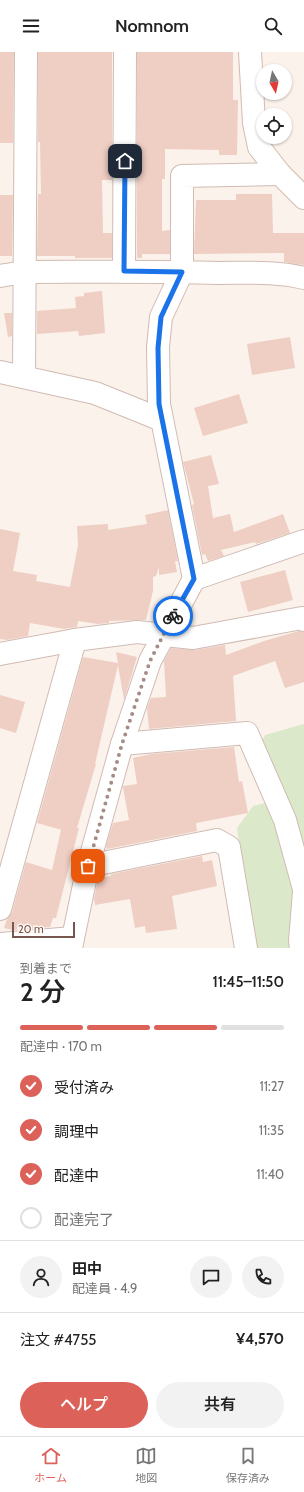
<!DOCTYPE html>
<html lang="ja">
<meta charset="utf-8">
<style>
:root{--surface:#fff;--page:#f2f2f2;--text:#222;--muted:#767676;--line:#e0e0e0;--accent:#dc6159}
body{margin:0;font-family:Cabin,"Noto Sans JP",sans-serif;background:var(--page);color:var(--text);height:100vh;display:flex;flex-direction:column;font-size:15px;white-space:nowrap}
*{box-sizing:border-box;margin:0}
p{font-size:13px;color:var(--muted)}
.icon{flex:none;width:22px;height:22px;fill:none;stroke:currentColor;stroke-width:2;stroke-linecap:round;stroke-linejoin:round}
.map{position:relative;height:896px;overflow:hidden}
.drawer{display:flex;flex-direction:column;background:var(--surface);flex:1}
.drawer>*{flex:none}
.needle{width:26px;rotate:171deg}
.tools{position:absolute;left:256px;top:12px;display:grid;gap:8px}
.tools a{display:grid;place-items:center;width:36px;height:36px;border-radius:50%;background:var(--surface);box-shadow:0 1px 3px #0004;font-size:20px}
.scale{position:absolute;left:12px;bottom:10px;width:63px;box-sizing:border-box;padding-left:4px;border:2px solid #76564f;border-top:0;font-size:11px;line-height:14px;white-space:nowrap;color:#76564f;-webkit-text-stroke:3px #fef7f2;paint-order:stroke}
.pin{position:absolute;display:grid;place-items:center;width:34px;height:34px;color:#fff;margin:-17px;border-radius:8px;box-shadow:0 2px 6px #0006}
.courier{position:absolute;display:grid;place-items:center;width:40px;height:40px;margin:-20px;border:3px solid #1a73e8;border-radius:50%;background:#fff;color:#222;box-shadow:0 1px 5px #0007}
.summary em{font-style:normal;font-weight:600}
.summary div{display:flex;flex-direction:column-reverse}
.summary{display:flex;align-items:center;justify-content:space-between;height:68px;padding:0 20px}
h1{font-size:26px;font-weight:600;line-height:30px}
.bar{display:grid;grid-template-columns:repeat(4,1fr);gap:6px 4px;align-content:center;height:48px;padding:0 20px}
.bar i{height:5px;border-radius:3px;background:var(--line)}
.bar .active{background:var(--accent)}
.bar p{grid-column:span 4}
.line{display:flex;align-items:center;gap:10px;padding:0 20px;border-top:1px solid var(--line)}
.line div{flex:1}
.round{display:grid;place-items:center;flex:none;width:42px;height:42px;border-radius:21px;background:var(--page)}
ol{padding:0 20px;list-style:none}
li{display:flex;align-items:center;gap:12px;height:44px}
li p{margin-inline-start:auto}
li .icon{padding:4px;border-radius:50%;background:var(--accent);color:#fff;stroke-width:4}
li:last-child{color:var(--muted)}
li i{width:22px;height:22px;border:2px solid var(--line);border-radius:50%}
.action{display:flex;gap:8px;margin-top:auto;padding:8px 20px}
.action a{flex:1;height:46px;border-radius:24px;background:var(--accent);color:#fff;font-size:16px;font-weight:600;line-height:46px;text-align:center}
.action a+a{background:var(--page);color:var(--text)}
header{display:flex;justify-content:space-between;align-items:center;height:52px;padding:0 20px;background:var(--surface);font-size:18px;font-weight:600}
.tabs{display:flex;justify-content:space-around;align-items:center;height:56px;border-top:1px solid var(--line);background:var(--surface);font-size:11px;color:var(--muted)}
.tabs a{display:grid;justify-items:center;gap:2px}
.tabs .active{color:var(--accent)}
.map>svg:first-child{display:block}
</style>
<header><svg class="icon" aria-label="menu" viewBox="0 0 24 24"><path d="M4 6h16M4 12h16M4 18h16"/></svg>Nomnom<svg class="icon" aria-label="search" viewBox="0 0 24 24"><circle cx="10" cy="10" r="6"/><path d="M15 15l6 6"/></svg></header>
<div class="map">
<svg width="304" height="896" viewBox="0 0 304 896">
<rect width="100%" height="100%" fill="#fbf2eb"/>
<g fill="#dbe9ca">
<polygon points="304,672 304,811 259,694 265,683"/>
<polygon points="269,750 298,849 297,896 254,896 237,776 253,754"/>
</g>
<g fill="#efcec4">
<polygon points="0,0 14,0 13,91 0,91"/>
<polygon points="38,0 112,0 112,128 102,128 103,181 112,181 112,206 75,206 75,204 37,204 38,142 41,142 40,90 38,90"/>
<polygon points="137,0 233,0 233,48 238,48 237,103 219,103 219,98 165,97 165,127 162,127 162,179 170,178 170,202 142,202 142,206 137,206"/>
<polygon points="236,142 272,142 273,181 304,181 304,213 284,210 284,201 194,202 196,148 236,148"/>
<polygon points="0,143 13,143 12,204 0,204"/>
<polygon points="102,239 105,281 79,284 78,279 37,282 37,259 76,256 75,245 84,244 84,241"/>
<polygon points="4,261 12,261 12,284 8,285"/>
<polygon points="290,285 295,316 252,323 247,292"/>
<polygon points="239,342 248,371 203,384 194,356"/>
<polygon points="211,403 219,432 208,434 213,466 230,462 234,480 283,462 290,481 256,492 255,490 221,498 224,504 208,509 205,502 202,503 192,453 194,452 183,410"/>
<polygon points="168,458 178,509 175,509 177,520 159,523 159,515 156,524 153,525 153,539 146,568 109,569 109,571 98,572 78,569 77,575 64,577 30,571 28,584 7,588 0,587 0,477 20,481 13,519 37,523 36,529 70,535 78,493 77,474 108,472 108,478 147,472 145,463"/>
<polygon points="285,518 293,548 248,560 240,530"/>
<polygon points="299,579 304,580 304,630 285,636 275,609 233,624 236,669 149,677 147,656 151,646 166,645 164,609 171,596 195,598 225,593 226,603 264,589"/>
<polygon points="116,600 137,605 124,648 118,613 95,712 96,712 77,776 79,776 56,866 53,866 50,875 13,878 4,876 7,867 12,860 26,810 52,818 61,778 62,778 37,771 83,605 118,611"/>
<polygon points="0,643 25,650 16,681 0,676"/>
<polygon points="234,695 239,730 242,729 248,761 196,771 197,779 107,797 106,794 113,771 129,768 123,736 123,734 137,732 133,706 151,702"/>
<polygon points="202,804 203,810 212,808 217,834 172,844 177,877 146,881 145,874 135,876 130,847 95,853 94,847 98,827 111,824 111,822"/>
</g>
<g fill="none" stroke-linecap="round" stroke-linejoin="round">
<g stroke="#d0bbb3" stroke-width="24">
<g id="street">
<polyline points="124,219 125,0"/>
<path d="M 0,224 L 25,220 C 90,220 154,219 219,221 C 247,221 277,219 304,226"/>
<polyline points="0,320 95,341 162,368"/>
<polyline points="24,325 26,0"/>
<polyline points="194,527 304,489"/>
<polyline points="0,602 75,588 137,580 193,586 302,566 304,568"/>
<polyline points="122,692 247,681 285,768 304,837"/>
<polyline points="88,814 217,788 229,795 246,896"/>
<polyline points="0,857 75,588"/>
<polyline points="0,892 73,886"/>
<polyline points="71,896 88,814 122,692 150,609 194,527 159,352 158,295 161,265 182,220 182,124 280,122"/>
<polyline points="301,896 300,889 304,840"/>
</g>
</g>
<g stroke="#d3bbb1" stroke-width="24">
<polyline id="secondary" points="250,0 254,71 259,95 280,122 304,146"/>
</g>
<use href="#street" stroke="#fff" stroke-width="22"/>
<use href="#secondary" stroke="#fff" stroke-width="22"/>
</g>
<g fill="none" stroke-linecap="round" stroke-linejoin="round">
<polyline stroke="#a58d86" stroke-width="4" stroke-dasharray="0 7.2" points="88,814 122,692 150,609 173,564"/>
<polyline stroke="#1a73e8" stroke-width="5" points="125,109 124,219 182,220 161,265 158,296 159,352 194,527 173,564"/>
</g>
</svg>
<div class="tools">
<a><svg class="needle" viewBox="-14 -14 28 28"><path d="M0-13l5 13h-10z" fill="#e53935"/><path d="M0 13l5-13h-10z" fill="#767676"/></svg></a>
<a><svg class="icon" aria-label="locate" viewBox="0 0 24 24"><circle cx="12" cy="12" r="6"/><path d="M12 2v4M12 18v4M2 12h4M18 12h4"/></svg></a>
</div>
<div class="scale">20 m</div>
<div class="pin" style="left:88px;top:814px;background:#ea580c"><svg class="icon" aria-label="bag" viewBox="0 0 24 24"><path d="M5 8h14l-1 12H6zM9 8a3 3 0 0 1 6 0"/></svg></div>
<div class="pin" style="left:125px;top:109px;background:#1f2937"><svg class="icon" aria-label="home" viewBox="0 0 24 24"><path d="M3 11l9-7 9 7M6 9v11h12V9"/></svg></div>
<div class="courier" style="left:173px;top:564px"><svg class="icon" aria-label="bike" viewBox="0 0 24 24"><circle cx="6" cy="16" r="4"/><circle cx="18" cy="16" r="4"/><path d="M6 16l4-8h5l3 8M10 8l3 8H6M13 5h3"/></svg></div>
</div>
<section class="drawer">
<div class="summary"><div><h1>2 分</h1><p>到着まで</p></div><em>11:45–11:50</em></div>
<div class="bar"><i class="active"></i><i class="active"></i><i class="active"></i><i></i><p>配達中 · 170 m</p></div>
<ol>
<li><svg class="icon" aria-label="check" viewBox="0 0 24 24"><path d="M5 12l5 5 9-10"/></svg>受付済み<p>11:27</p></li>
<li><svg class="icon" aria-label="check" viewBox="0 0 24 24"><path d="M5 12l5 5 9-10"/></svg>調理中<p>11:35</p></li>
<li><svg class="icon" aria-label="check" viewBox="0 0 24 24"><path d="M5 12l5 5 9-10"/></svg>配達中<p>11:40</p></li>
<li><i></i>配達完了</li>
</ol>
<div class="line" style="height:72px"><a class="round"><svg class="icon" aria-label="person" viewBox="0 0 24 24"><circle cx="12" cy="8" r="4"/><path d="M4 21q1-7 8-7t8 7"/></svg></a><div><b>田中</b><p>配達員 · 4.9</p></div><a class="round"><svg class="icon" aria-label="chat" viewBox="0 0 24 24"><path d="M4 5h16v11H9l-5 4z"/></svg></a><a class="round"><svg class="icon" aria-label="phone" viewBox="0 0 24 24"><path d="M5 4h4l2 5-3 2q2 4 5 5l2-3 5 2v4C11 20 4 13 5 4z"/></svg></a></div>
<div class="line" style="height:52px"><div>注文 #4755</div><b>¥4,570</b></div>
<div class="action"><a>ヘルプ</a><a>共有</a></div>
</section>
<nav class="tabs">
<a class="active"><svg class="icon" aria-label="home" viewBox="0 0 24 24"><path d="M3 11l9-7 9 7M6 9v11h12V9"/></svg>ホーム</a>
<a><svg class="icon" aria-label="map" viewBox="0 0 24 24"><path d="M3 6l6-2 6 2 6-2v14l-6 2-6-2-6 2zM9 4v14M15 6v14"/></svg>地図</a>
<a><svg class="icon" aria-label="saved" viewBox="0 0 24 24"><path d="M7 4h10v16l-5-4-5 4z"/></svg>保存済み</a>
</nav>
